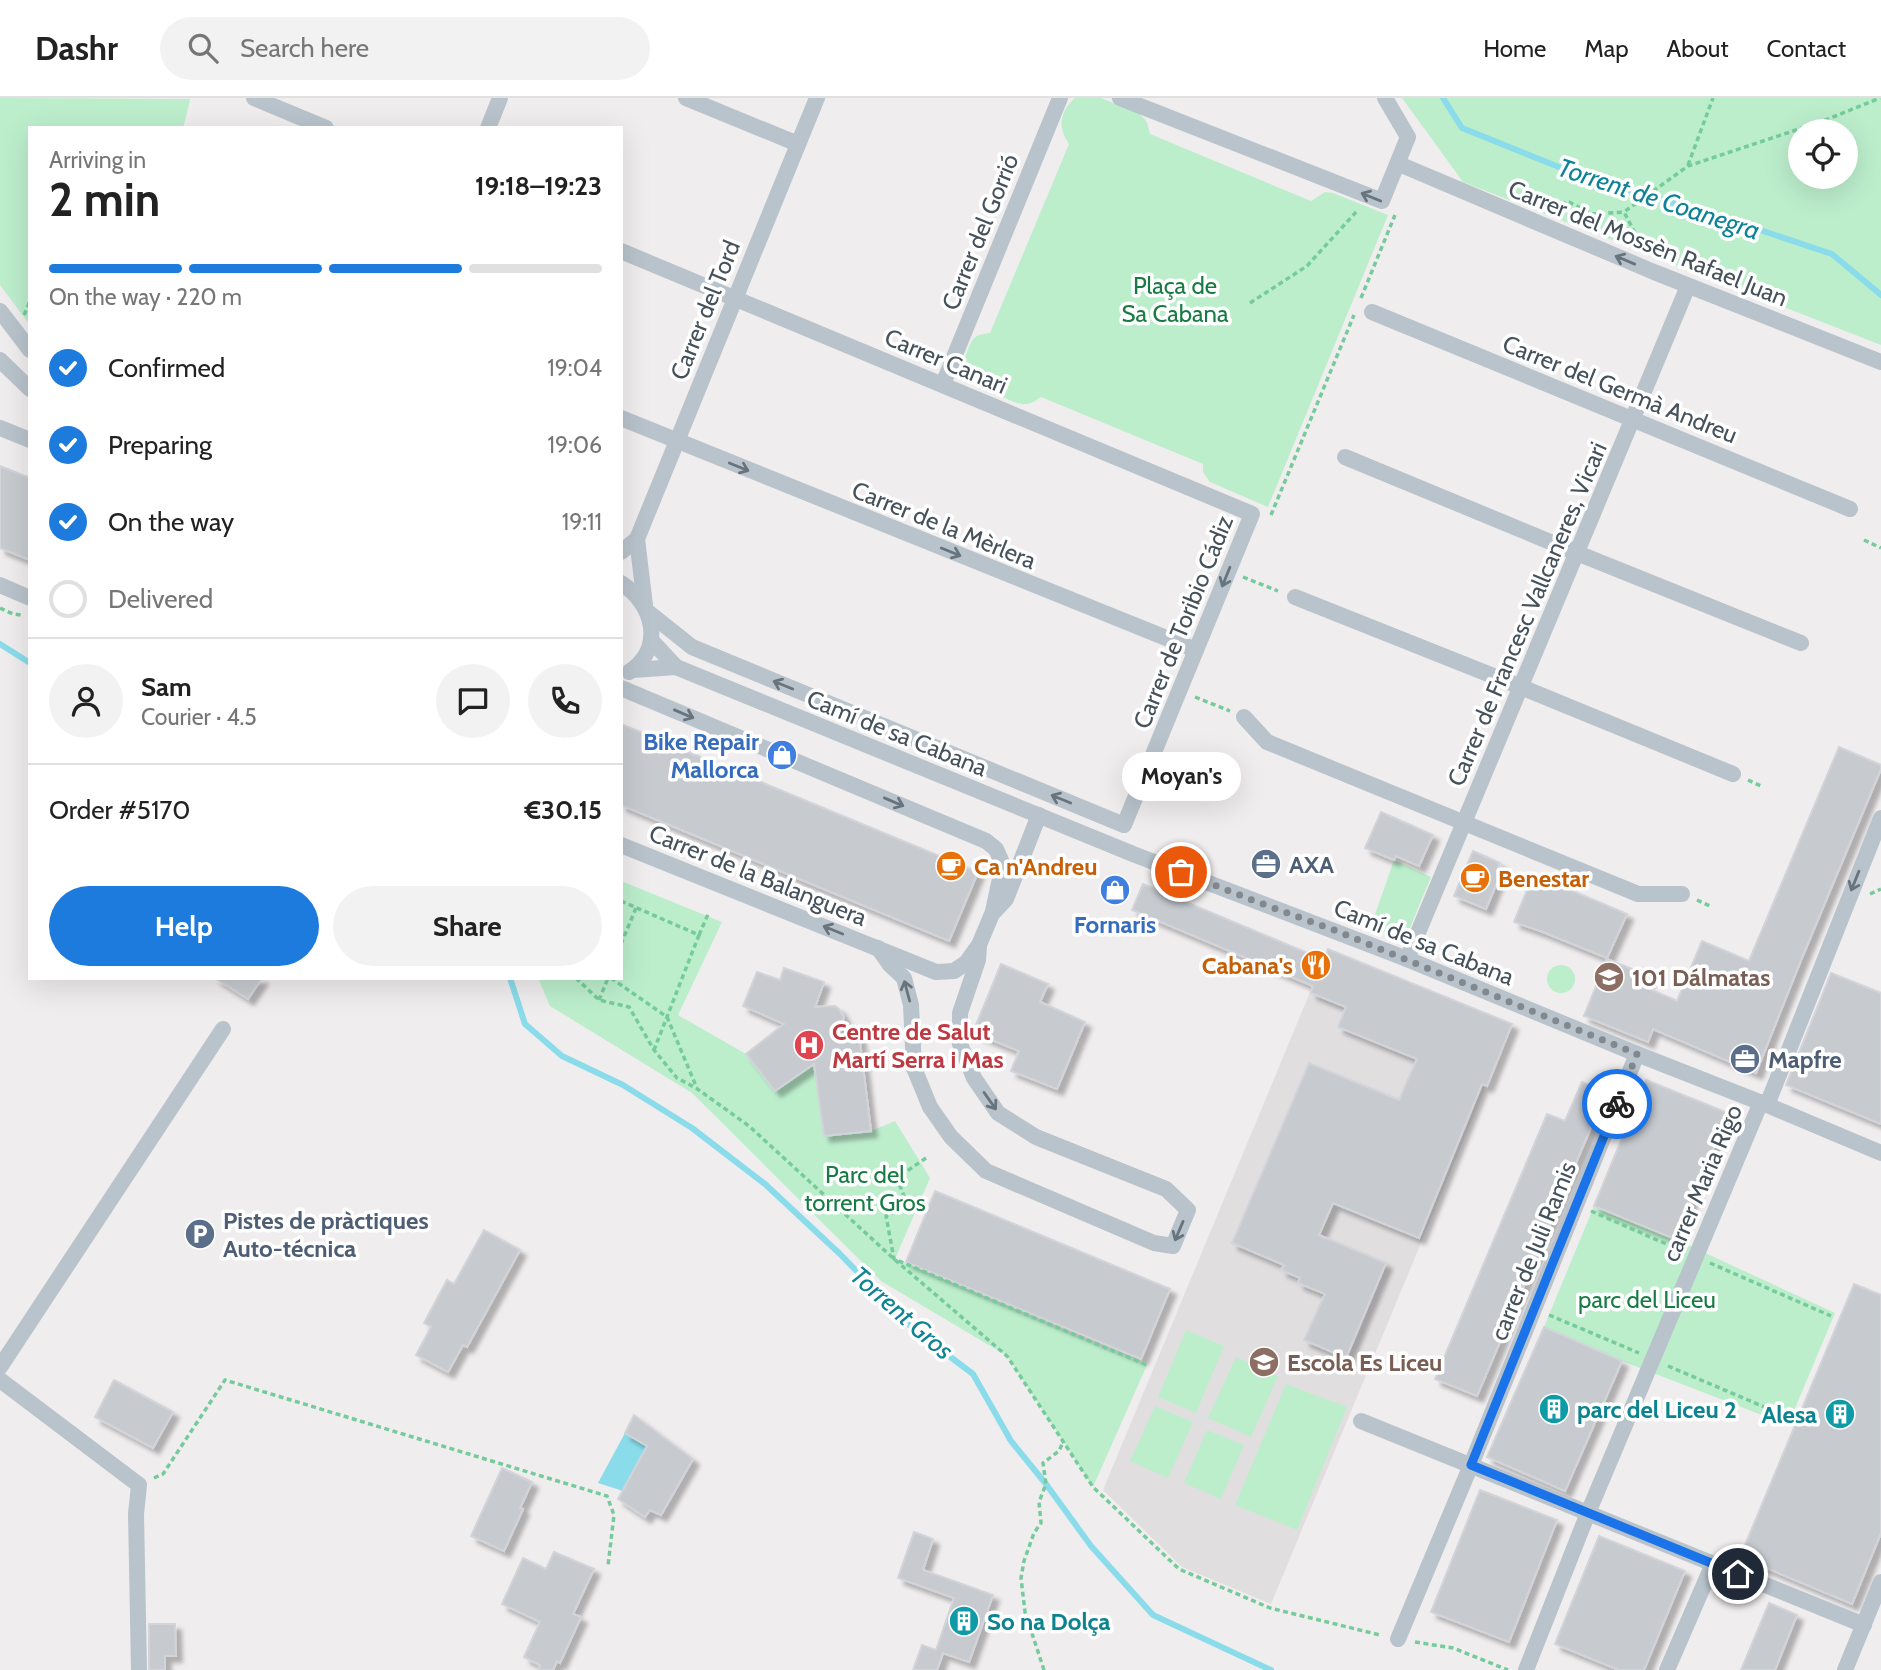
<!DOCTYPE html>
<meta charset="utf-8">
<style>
:root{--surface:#fff;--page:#f2f2f2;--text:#222;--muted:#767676;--line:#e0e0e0;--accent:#1c7bdc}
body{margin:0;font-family:Cabin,sans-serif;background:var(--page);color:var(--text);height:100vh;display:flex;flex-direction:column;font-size:26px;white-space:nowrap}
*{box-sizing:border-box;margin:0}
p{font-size:23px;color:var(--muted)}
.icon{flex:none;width:38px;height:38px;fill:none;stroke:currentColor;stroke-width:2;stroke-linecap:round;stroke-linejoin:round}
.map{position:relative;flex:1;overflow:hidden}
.sheet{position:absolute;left:28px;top:28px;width:595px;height:854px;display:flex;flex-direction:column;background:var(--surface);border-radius:0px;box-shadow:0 7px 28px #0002}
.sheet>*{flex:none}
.fabs{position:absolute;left:1788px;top:21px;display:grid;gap:14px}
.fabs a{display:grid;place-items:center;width:70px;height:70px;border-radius:50%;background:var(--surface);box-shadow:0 7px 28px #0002;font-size:35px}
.pin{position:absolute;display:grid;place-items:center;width:60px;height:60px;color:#fff;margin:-30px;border:4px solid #fff;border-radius:50%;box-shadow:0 2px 7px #0007}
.courier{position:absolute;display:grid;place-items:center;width:70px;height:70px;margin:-35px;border:5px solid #1a73e8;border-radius:50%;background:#fff;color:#222;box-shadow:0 2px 9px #0007}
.bubble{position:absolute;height:49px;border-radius:24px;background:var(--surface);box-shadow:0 7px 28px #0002;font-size:23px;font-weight:800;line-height:49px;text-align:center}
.summary em{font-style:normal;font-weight:800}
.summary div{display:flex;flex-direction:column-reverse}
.summary{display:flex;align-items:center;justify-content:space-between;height:119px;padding:0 21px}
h1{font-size:46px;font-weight:800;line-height:52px}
.bar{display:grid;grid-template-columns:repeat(4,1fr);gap:10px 7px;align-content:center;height:84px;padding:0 21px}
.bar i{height:9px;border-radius:5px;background:var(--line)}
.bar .on{background:var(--accent)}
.bar p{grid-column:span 4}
.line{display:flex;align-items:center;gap:18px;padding:0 21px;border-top:2px solid var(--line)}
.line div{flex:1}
.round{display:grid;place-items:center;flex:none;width:74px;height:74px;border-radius:37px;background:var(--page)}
ol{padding:0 21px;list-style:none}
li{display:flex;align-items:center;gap:21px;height:77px}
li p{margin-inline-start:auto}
li .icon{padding:7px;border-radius:50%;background:var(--accent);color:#fff;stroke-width:4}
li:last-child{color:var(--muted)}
li i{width:38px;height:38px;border:4px solid var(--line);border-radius:50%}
.primary-button{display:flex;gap:14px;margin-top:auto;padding:14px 21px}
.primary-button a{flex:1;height:80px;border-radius:42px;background:var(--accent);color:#fff;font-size:28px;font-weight:800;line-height:80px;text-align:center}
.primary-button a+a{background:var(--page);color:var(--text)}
header{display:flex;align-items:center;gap:42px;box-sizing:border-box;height:98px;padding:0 35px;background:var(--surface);border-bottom:2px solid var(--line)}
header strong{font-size:33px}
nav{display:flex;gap:38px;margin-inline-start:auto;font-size:24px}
.search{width:490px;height:63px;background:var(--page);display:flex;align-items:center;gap:18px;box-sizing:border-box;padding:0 24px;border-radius:38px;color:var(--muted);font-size:26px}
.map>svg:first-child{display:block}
</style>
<header>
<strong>Dashr</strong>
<div class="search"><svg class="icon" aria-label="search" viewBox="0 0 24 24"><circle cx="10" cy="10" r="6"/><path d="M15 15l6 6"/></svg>Search here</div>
<nav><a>Home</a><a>Map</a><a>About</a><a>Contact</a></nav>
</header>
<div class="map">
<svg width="1881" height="1572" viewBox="0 0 1881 1572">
<defs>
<filter id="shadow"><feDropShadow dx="6" dy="6" stdDeviation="2" flood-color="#0004"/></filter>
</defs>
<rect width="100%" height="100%" fill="#f0edee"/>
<polygon fill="#e1dee0" points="1328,851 1512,926 1271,1506 1182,1469 1103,1392"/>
<g fill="#bceecc" fill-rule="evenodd">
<polygon points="0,0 190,1 188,11 183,30 30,30 30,227 0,187"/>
<path d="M 1075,0 L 1101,0 L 1140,16 L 1147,24 L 1150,36 L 1311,103 L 1325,94 L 1333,95 L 1388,117 L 1268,409 L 1210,384 L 1203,374 L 1203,366 L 1041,299 C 1036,302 1032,306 1026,306 C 1018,307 1008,301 1000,298 C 978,289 954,284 967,254 C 973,239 974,237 990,235 L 1069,46 C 1057,30 1060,13 1075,0 Z"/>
<path d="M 1402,0 L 1881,0 L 1881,247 L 1463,84 ZM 1801,33 L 1846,33 L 1846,79 L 1801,79 Z"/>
<polygon points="1394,762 1431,779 1404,844 1371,828"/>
<polygon points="621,783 722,824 678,917 746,956 775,993 813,965 825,1038 871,1033 895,1023 930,1080 895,1161 1147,1267 1093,1389 1007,1258 881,1183 692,995 550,908 538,880 621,880"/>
<circle cx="1561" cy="881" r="14"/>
<polygon points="1594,1108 1675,1141 1835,1215 1788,1327 1622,1263 1544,1229"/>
<polygon points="1186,1232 1224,1248 1196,1315 1158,1299"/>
<polygon points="1236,1259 1278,1278 1251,1339 1208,1320"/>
<polygon points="1286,1286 1347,1309 1297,1432 1235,1407"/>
<polygon points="1155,1308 1193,1324 1168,1380 1130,1363"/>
<polygon points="1207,1332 1244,1347 1221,1401 1184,1385"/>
</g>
<polygon fill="#8adcea" points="625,1335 647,1348 623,1393 598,1385"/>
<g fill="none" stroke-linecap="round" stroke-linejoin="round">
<g stroke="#8adcea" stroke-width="6">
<polyline points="1443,0 1462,30 1579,77 1718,118 1832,156 1881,197"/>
<polyline points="0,546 30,565"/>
<polyline points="510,880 525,926 562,958 623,987 692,1030 765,1086 840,1156 912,1230 973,1276 1011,1343 1046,1386 1091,1448 1153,1517 1271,1572"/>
</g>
</g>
<g fill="#c7cbd0" stroke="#d2d4d9" stroke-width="2" filter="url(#shadow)">
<polygon points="0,368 30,380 30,462 0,450"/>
<polygon points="621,626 978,774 949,843 621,707"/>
<polygon points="1839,649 1881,667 1881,671 1801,862 1756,975 1653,931 1648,944 1584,918 1607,861 1650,878 1645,889 1677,903 1702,843 1749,863"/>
<polygon points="1381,714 1433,737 1419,768 1396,758 1394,762 1365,750"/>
<polygon points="1473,753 1500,765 1498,768 1503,770 1486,811 1454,798"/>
<polygon points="1542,780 1627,816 1607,860 1543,834 1514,824 1531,782 1539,786"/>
<polygon points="1143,786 1324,862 1328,851 1512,926 1487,988 1482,986 1419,1140 1333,1105 1319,1137 1386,1165 1346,1260 1304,1242 1325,1196 1298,1185 1300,1180 1281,1172 1284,1167 1232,1145 1309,965 1399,1002 1417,961 1338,929 1346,909 1311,895 1313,888 1132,812"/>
<polygon points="1001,866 1048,886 1040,904 1085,924 1057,991 1011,973 1019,953 977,936 976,927"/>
<polygon points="784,870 824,884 815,909 835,908 839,911 844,919 839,938 859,936 871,1033 824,1038 814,966 775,993 746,956 784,926 743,908 757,874 780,882"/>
<polygon points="1831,875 1881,895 1881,1026 1786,987"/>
<polygon points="215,880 262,880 248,901"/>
<polygon points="1646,982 1728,1015 1675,1141 1594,1108"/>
<polygon points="1582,984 1606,994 1477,1298 1435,1281 1547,1016 1565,1023"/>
<polygon points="935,1093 1170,1191 1141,1261 906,1164"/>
<polygon points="484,1132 520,1152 467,1249 463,1247 448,1274 416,1257 431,1229 424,1225 447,1182 454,1186"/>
<polygon points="1854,1186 1881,1197 1881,1435 1852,1506 1740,1459"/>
<polygon points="1544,1229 1622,1263 1565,1393 1487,1359"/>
<polygon points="114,1282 173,1314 153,1350 95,1319"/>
<polygon points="634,1317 693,1361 661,1417 650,1412 645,1419 618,1401 647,1348 625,1335"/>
<polygon points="502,1370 532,1384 520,1410 523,1411 504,1453 471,1438"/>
<polygon points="1480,1392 1557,1422 1509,1544 1431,1514"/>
<polygon points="914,1434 933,1441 923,1472 993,1497 969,1564 943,1555 937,1572 913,1572 922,1547 936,1552 954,1500 898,1480"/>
<polygon points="1599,1438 1685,1473 1644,1572 1619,1572 1555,1546"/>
<polygon points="554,1454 594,1471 573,1516 581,1519 560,1565 557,1563 553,1572 539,1572 540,1567 524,1559 540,1524 502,1506 523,1460 546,1471"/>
<polygon points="1769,1505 1797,1517 1775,1572 1741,1572"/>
<polygon points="149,1526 175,1526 176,1558 165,1558 165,1572 149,1572"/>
</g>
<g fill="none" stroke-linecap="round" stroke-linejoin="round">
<g stroke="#75cb9b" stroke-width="3.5" stroke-dasharray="5 3.5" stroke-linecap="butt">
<polyline points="1688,67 1713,0"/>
<polyline points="1555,112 1567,103 1592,116 1624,114"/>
<polyline points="1643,150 1624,114 1688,68 1823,23 1880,0"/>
<polyline points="1361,200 1395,117"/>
<polyline points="1250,205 1307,168 1357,113"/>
<polyline points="24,217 30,203"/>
<polyline points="1271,417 1354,217"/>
<polyline points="1864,442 1881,450"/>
<polyline points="1243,479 1278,493"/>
<polyline points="0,510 13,516 21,517"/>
<polyline points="1195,599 1230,613"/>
<polyline points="1748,682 1761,688"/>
<polyline points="1870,796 1881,791"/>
<polyline points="1697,802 1712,809"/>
<polyline points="621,803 699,837 654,952"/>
<polyline points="699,837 709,814"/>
<polyline points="621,846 636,810"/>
<polyline points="576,880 599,902 629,909 654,952 677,980 696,990 749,1028 894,1161 1007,1258 1093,1389 1179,1471 1270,1510 1380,1537"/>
<polyline points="611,880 667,919 696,988"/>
<polyline points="599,902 608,880"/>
<polyline points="926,1060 897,1080 907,1106 886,1118 894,1161 1147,1267"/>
<polyline points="1591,1113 1680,1152"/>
<polyline points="1710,1165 1831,1218"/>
<polyline points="1549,1217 1639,1255"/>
<polyline points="1668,1268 1788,1319"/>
<polyline points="154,1380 163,1376 225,1282 607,1398 614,1417 608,1468"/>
<polyline points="1415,1544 1453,1550 1508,1572"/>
<polyline points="1044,1572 1025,1514 1021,1480 1024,1463 1034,1435 1041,1425 1039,1404 1046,1386 1043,1365 1059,1353 1063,1344"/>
</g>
<g stroke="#b9c3cb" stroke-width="16">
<polyline points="254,0 326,30"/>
<polyline points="686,0 798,46"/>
<polyline points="1120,0 1382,103 1408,39 1385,0"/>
<polyline points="488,30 500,0"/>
<polyline points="1399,66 1654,174 1881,264"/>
<polyline points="621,153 1252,416 1124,727 692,549 648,514"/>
<polyline points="0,213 30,252"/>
<polyline points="1372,214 1850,411"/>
<polyline points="0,262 30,291"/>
<polyline points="943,286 1060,0"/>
<polyline points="621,320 1196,552"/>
<polyline points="0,330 30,342"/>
<polyline points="1345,359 1577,455 1801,545"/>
<polyline points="621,454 637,441"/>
<path d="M 621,485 C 654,506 665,550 629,574"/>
<polyline points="0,487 30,500"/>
<polyline points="1295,499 1521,589 1733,676"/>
<polyline points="645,507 637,441 817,0"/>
<polyline points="651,542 676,569"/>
<polyline points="633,572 676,569 1133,756 1407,861 1637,956 1767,1007 1881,1055"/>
<polyline points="621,590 986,743 996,751 1003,767 993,813"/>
<polyline points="1244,619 1267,644 1638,796 1682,796"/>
<polyline points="621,747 936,874 954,873 966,865 979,847 992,816 1006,801 1039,717"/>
<polyline points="878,850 890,867 904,880 911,907 914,970 930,1009 951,1039 986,1073 1154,1145 1173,1148 1188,1112 1166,1091 1036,1039 998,1015 974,980 960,946 960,915 978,862 979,847"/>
<polyline points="1407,861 1688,188"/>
<polyline points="1767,1007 1881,720"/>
<polyline points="0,1269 223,931"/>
<polyline points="0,1282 139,1387 136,1416 139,1572"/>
<polyline points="1361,1323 1864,1527"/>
<polyline points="1398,1541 1471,1367 1637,956"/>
<polyline points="1526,1572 1588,1415 1761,1004"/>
<polyline points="1667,1572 1713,1466"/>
<polyline points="1845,1572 1881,1484"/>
</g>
</g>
<defs><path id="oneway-shaft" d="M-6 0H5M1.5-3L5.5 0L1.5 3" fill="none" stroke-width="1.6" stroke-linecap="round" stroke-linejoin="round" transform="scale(1.75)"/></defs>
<g stroke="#68747d">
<use href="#oneway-shaft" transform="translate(1371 99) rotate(-158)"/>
<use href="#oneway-shaft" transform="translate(1625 162) rotate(-157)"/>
<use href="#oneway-shaft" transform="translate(739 369) rotate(22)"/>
<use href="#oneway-shaft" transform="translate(951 454) rotate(22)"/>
<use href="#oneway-shaft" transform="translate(1226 479) rotate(112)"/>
<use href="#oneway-shaft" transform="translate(783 587) rotate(-158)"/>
<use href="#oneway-shaft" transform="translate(684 616) rotate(23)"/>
<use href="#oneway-shaft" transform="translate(1061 701) rotate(-158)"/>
<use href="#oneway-shaft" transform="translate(894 704) rotate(23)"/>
<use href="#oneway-shaft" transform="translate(1855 783) rotate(112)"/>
<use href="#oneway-shaft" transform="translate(833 832) rotate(-158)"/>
<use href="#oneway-shaft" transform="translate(907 893) rotate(-105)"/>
<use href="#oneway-shaft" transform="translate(990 1003) rotate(55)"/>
<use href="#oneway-shaft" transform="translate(1179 1133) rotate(113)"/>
</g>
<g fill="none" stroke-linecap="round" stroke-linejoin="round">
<polyline stroke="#82888e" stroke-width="7" stroke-dasharray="0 12.6" points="1181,774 1252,802 1334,832 1637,956 1617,1006"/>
<polyline stroke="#1a73e8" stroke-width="9" points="1617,1006 1471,1367 1738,1476"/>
</g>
<defs>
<g id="shop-disc" transform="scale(1.575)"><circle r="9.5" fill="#3f7fe0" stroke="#fff"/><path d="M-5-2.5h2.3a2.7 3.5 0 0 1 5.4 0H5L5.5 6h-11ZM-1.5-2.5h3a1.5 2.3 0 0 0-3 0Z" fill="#fff"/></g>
<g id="office-disc" transform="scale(1.575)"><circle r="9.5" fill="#5c6f8a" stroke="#fff"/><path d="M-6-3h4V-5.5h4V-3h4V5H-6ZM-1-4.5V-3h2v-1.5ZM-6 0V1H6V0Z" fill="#fff"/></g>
<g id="cafe-disc" transform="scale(1.575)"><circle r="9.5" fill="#e8710a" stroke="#fff"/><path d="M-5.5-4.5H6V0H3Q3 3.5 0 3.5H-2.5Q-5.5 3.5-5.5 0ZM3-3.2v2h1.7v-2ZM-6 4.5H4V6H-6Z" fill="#fff"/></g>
<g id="restaurant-disc" transform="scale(1.575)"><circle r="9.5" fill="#e8710a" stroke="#fff"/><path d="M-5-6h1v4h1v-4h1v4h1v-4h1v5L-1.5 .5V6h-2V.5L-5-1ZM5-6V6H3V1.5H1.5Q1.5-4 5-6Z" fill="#fff"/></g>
<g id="school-disc" transform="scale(1.575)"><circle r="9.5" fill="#8d6e63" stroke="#fff"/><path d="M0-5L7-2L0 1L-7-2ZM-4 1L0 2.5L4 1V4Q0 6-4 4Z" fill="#fff"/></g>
<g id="hospital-disc" transform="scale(1.575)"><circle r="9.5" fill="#e0444e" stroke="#fff"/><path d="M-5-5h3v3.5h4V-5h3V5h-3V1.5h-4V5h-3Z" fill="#fff"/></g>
<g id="parking-disc" transform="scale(1.575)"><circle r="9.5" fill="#5c6f8a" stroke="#fff"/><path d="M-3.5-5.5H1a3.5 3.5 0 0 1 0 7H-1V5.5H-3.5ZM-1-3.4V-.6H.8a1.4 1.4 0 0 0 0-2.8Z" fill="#fff"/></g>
<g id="building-disc" transform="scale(1.575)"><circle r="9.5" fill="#0f9aa8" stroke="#fff"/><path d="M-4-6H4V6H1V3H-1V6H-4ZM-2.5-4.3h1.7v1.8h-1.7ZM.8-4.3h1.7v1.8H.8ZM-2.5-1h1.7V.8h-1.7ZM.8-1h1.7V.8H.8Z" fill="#fff"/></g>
</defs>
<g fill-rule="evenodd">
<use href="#shop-disc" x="782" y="657"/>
<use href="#office-disc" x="1266" y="766"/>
<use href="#cafe-disc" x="951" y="768"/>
<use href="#cafe-disc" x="1475" y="780"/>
<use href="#shop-disc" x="1115" y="792"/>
<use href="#restaurant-disc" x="1316" y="867"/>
<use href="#school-disc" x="1609" y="879"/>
<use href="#hospital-disc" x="809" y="947"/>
<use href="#office-disc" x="1745" y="961"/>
<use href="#parking-disc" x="200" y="1136"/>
<use href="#school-disc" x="1264" y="1264"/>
<use href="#building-disc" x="1554" y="1311"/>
<use href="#building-disc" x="1840" y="1316"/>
<use href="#building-disc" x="964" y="1523"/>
</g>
<g text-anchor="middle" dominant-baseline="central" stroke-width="7" stroke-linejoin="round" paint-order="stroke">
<g font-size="24" fill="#46525b" stroke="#fff">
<text transform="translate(980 134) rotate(-68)">Carrer del Gorrió</text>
<text transform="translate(1648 145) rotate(22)">Carrer del Mossèn Rafael Juan</text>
<text transform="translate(705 212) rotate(-68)">Carrer del Tord</text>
<text transform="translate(946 263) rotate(23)">Carrer Canari</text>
<text transform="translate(1620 291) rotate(22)">Carrer del Germà Andreu</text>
<text transform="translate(944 427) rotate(22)">Carrer de la Mèrlera</text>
<text transform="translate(1527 516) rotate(-67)">Carrer de Francesc Vallcaneres, Vicari</text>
<text transform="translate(1183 524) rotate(-68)">Carrer de Toribio Cádiz</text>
<text transform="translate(897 635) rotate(22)">Camí de sa Cabana</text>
<text transform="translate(758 777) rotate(22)">Carrer de la Balanguera</text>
<text transform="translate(1424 844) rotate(22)">Camí de sa Cabana</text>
<text transform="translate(1702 1085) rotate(-67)">carrer Maria Rigo</text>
<text transform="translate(1533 1153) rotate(-68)">carrer de Juli Ramis</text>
</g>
<g font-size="24" fill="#187b44" stroke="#fff">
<text x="1175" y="187">Plaça de<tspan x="1175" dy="28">Sa Cabana</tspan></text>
<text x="865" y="1076">Parc del<tspan x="865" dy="28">torrent Gros</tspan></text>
<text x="1647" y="1201">parc del Liceu</text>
</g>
<g font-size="24" font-weight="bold" fill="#366cbe" stroke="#fff" text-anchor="end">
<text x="759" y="643">Bike Repair<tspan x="759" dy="28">Mallorca</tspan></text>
<text x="1115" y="826" text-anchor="middle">Fornaris</text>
</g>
<g font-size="24" font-weight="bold" fill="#4e5e75" stroke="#fff" text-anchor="start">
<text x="1289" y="766">AXA</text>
<text x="1768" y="961">Mapfre</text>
<text x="223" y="1122">Pistes de pràctiques<tspan x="223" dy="28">Auto-técnica</tspan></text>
</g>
<g font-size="24" font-weight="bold" fill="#c56008" stroke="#fff" text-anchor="start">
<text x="974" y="768">Ca n'Andreu</text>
<text x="1498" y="780">Benestar</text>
<text x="1293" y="867" text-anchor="end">Cabana's</text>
</g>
<g font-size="24" font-weight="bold" fill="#785e54" stroke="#fff" text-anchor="start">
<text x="1632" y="879">101 Dálmatas</text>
<text x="1287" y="1264">Escola Es Liceu</text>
</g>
<g font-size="24" font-weight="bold" fill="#be3a42" stroke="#fff" text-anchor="start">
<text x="832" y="933">Centre de Salut<tspan x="832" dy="28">Martí Serra i Mas</tspan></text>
</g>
<g font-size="24" font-weight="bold" fill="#0d838f" stroke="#fff" text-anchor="start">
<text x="1577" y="1311">parc del Liceu 2</text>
<text x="1817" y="1316" text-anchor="end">Alesa</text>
<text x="987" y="1523">So na Dolça</text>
</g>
<g font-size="26" font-style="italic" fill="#0e8296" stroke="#fff">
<text transform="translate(1659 101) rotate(18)">Torrent de Coanegra</text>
<text transform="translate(902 1215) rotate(41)">Torrent Gros</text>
</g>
</g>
</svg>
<div class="fabs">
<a><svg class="icon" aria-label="locate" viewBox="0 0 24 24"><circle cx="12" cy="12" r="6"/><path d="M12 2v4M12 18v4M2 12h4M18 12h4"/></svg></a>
</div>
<div class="pin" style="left:1181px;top:774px;background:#ea580c"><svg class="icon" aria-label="bag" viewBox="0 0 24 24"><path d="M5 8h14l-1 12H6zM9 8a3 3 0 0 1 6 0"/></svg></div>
<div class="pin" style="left:1738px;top:1476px;background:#1f2937"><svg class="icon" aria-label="home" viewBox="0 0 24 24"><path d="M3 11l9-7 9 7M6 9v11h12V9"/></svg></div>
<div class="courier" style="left:1617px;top:1006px"><svg class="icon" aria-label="bike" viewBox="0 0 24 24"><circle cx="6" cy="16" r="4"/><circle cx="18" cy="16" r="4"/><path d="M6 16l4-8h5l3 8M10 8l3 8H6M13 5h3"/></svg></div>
<div class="bubble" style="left:1122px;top:654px;width:119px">Moyan's</div>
<section class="sheet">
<div class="summary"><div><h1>2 min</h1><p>Arriving in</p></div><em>19:18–19:23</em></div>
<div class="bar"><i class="on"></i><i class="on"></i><i class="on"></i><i></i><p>On the way · 220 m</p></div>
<ol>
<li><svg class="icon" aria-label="check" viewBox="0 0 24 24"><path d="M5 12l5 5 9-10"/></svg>Confirmed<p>19:04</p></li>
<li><svg class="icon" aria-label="check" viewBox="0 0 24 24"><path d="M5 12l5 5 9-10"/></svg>Preparing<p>19:06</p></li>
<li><svg class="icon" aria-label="check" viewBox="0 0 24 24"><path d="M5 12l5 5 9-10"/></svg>On the way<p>19:11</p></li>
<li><i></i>Delivered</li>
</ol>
<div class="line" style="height:126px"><a class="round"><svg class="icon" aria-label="person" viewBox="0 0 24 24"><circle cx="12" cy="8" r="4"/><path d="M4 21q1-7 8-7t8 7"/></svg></a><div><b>Sam</b><p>Courier · 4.5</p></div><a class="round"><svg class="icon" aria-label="chat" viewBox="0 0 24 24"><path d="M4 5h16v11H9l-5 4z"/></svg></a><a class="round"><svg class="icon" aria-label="phone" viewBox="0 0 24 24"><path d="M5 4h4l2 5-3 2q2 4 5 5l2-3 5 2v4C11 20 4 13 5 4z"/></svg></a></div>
<div class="line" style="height:91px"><div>Order #5170</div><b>€30.15</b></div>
<div class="primary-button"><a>Help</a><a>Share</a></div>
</section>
</div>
